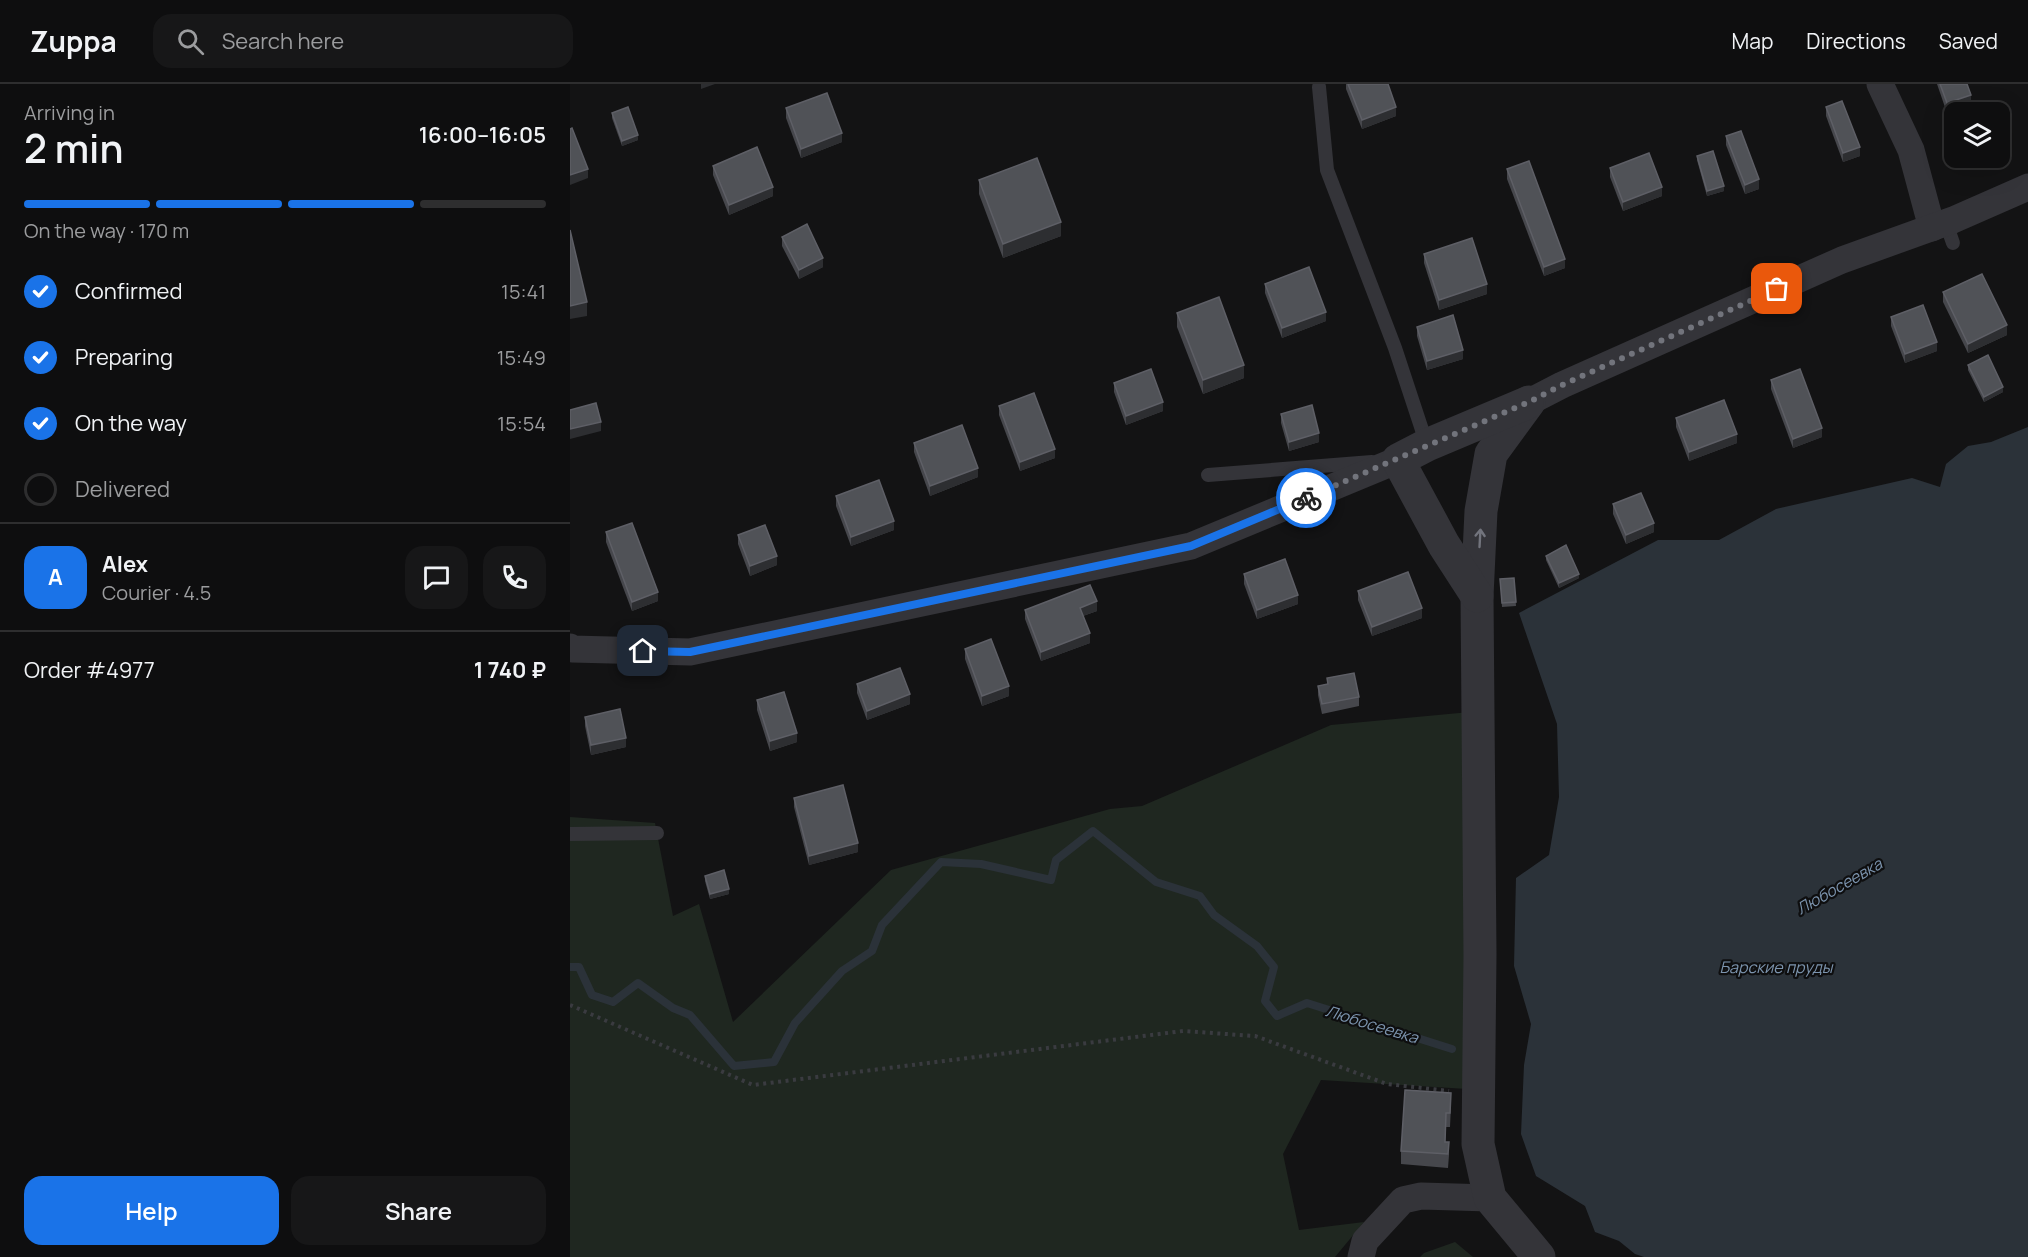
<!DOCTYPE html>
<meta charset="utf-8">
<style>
:root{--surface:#0e0e0f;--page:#171718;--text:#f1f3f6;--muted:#9b9c9e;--line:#2e2e2f;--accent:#1a73e8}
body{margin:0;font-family:Manrope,sans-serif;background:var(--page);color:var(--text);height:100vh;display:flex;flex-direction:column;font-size:22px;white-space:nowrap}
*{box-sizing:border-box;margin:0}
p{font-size:20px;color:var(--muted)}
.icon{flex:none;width:33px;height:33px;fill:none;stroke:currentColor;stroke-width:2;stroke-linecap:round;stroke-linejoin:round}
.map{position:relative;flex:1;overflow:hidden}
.details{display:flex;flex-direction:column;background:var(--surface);width:570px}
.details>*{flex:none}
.buttons{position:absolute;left:1374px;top:18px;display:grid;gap:12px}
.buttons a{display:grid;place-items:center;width:66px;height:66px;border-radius:12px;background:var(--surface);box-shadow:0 6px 24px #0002,0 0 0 2px var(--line);font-size:30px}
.pin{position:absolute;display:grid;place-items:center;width:51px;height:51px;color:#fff;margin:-26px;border-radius:12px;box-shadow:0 3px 9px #0006}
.courier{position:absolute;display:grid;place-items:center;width:60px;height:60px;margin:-30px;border:4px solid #1a73e8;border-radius:50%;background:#fff;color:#222;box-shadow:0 2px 8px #0007}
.overview em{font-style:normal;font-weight:600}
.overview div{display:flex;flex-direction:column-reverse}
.overview{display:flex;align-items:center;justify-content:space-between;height:102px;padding:0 24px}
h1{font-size:39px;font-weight:600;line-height:45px}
.bar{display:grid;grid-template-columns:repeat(4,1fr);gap:9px 6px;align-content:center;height:72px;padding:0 24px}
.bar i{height:8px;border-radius:4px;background:var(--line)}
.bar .selected{background:var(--accent)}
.bar p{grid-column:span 4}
.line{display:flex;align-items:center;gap:15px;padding:0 24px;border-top:2px solid var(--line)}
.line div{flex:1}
.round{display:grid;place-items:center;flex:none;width:63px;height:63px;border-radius:18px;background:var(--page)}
ol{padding:0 24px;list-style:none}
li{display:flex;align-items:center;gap:18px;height:66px}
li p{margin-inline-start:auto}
li .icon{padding:6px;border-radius:50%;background:var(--accent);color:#fff;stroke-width:4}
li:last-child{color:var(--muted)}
li i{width:33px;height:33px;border:3px solid var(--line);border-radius:50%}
.cta{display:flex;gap:12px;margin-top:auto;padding:12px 24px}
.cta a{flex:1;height:69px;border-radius:18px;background:var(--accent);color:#fff;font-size:24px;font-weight:600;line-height:69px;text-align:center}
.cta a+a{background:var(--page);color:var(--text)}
header{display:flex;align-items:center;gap:36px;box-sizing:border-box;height:84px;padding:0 30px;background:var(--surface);border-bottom:2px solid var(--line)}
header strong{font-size:28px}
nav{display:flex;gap:33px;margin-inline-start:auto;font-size:21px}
.search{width:420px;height:54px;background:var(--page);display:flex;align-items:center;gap:15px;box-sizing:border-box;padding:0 21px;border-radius:18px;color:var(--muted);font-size:22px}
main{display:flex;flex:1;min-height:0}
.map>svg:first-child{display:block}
</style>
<header>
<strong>Zuppa</strong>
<div class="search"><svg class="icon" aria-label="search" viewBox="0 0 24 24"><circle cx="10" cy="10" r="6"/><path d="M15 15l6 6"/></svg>Search here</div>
<nav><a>Map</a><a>Directions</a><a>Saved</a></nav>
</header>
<main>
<section class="details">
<div class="overview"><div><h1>2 min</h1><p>Arriving in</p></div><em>16:00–16:05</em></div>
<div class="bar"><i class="selected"></i><i class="selected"></i><i class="selected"></i><i></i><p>On the way · 170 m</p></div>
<ol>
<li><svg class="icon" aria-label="check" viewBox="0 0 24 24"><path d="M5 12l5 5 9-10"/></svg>Confirmed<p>15:41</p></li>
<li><svg class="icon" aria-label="check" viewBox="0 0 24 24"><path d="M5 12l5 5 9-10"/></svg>Preparing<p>15:49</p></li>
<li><svg class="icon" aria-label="check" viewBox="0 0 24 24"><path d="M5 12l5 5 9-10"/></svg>On the way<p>15:54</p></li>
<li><i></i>Delivered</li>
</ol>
<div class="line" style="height:108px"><b class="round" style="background:var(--accent);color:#fff">A</b><div><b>Alex</b><p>Courier · 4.5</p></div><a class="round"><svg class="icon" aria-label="chat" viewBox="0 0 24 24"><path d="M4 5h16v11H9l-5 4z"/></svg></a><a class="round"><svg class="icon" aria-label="phone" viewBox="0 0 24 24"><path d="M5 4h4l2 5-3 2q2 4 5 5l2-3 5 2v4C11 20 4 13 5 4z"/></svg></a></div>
<div class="line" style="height:78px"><div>Order #4977</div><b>1 740 ₽</b></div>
<div class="cta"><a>Help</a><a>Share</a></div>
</section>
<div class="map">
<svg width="1458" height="1173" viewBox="0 0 1458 1173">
<rect width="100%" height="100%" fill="#131314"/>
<g fill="#1f2720">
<polygon points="900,628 897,1005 751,996 713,1070 729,1146 794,1138 765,1173 0,1173 0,733 85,739 103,832 129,820 163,938 321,786 540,725 572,722 761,641"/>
<polygon points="885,1158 903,1173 850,1173 854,1169"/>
</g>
<polygon fill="#2b3239" points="1458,343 1458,1173 1074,1173 1065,1170 1049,1157 1025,1148 1015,1122 966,1092 951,1050 954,981 961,940 944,882 946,794 979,771 989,713 987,640 949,529 1088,456 1149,456 1206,425 1342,394 1370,403 1376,380 1398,362 1421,358"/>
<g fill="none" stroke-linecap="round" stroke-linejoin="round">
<polyline stroke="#2b3239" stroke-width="8" points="0,883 9,883 22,911 43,918 68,899 103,924 120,931 164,982 204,978 225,939 272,887 302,867 312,841 371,778 411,780 481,796 486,776 523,747 586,798 630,812 644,831 687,862 704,883 695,917 707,932 737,919 882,965"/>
<polyline stroke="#3a3b40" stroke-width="4" stroke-dasharray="3 4.5" stroke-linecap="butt" points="0,921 183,1001 613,947 685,952 817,1000 879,1007"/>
<g stroke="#343439" stroke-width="14">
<polyline points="749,3 757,86 825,264 857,361"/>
<polyline points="1376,139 1383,159"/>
<polyline points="638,391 802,378"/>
<polyline points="0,750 87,749"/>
</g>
<g stroke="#343439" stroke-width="27">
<polyline points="1310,0 1341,66 1362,144"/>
<polyline points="959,318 992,301 1272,176 1383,136 1458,103"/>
<polyline points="0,563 2,565 120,568 621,462 828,376"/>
<polyline points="791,1173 795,1157 833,1116 851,1112 920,1114"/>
</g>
<g stroke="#343439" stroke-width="33">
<polyline points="959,318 921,370 911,427 907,512 910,871 908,1060 920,1114 969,1173"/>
<polyline points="907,512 874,461 828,376 857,361 957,319"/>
</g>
</g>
<g fill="#46474c">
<polygon points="776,0 818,0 826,32 792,45 776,5"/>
<polygon points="1367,0 1397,0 1401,20 1377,29"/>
<polygon points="1256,23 1290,72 1273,78 1256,32"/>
<polygon points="216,24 272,58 231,74 216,34"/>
<polygon points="42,29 68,56 52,62 42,34"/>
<polygon points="1156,52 1189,105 1175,110 1156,61"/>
<polygon points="1127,72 1154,107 1137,112 1127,76"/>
<polygon points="143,82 203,112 159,131 143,91"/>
<polygon points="1040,84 1092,112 1053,127 1040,93"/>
<polygon points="937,85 995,184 974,192 937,95"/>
<polygon points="409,96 491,152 433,174 409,110"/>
<polygon points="212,153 253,183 229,195 212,162"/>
<polygon points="854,170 917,210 869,226 854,179"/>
<polygon points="695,200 756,237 712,254 695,209"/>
<polygon points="1373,208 1437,251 1398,269 1373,218"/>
<polygon points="607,229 674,294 633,310 607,243"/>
<polygon points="1321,233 1367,267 1335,279 1321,242"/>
<polygon points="847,243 893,275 857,286 847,252"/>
<polygon points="1398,281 1433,308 1414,318 1398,286"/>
<polygon points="1201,296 1252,353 1223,364 1201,305"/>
<polygon points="544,299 593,327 556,341 544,308"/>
<polygon points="429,322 485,374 450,387 429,331"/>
<polygon points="711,330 749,358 719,367 711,339"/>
<polygon points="1106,334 1167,359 1119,377 1106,343"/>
<polygon points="344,359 408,393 360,412 344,368"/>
<polygon points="266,412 324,446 281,462 266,422"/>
<polygon points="1043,420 1084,448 1056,460 1043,430"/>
<polygon points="36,448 88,517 62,527 36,458"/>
<polygon points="168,451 207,481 180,492 168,460"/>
<polygon points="976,472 1009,494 989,504 976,476"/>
<polygon points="674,490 728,520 687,535 674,500"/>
<polygon points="944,494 946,522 932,523 930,495"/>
<polygon points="788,507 852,534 802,552 788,516"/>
<polygon points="455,526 527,527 513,532 520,559 471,577 455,535"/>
<polygon points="395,565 439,612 412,622 395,575"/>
<polygon points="757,594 789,613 789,622 752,630 748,611 748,602 757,600"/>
<polygon points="287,600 340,620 297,636 287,609"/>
<polygon points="187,616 227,658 200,667 187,626"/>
<polygon points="15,633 56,663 21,671 15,642"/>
<polygon points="224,714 288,768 239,781 224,723"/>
<polygon points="135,792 159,810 140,815 135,797"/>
<polygon points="881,1022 880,1043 876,1043 875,1058 879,1071 878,1084 831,1080 831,1067"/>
</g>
<g fill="#2d2e31">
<polygon points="131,0 145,0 131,5"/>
<polygon points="1401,11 1401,20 1377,29 1377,19"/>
<polygon points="826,23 826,32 792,45 792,36"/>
<polygon points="272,49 272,58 231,74 231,65"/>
<polygon points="68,51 68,56 52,62 52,57"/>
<polygon points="1290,63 1290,72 1273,78 1273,69"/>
<polygon points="18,85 18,94 0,101 0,91"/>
<polygon points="1189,95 1189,105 1175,110 1175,101"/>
<polygon points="1154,102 1154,107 1137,112 1137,107"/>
<polygon points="203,103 203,112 159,131 159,121"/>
<polygon points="1092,103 1092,112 1053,127 1053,118"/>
<polygon points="491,138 491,152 433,174 433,160"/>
<polygon points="253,174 253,183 229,195 229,186"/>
<polygon points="995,175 995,184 974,192 974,183"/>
<polygon points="917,200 917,210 869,226 869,216"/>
<polygon points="17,218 17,232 0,235 0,222"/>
<polygon points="756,228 756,237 712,254 712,244"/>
<polygon points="1437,241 1437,251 1398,269 1398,260"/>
<polygon points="1367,258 1367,267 1335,279 1335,270"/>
<polygon points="893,266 893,275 857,286 857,277"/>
<polygon points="674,281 674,294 633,310 633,296"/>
<polygon points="1433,303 1433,308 1414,318 1414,313"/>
<polygon points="593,318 593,327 556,341 556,332"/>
<polygon points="31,338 31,347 0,355 0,345"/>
<polygon points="1252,344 1252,353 1223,364 1223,355"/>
<polygon points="749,349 749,358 719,367 719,358"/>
<polygon points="1167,350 1167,359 1119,377 1119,368"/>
<polygon points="485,365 485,374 450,387 450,378"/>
<polygon points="408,384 408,393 360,412 360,402"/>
<polygon points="324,437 324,446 281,462 281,453"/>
<polygon points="1084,439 1084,448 1056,460 1056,451"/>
<polygon points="207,472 207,481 180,492 180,482"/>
<polygon points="1009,490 1009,494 989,504 989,499"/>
<polygon points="88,508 88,517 62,527 62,518"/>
<polygon points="728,511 728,520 687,535 687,526"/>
<polygon points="527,517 527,527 510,533 510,524"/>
<polygon points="852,524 852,534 802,552 802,543"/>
<polygon points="520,549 520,559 471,577 471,568"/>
<polygon points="439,602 439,612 412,622 412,612"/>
<polygon points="340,610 340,620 297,636 297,627"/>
<polygon points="227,649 227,658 200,667 200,657"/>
<polygon points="56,654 56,663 21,671 21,661"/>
<polygon points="288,759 288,768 239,781 239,772"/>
<polygon points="159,805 159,810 140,815 140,810"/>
</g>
<g fill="#505257" stroke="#5e5f66" stroke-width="1.5">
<polygon points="778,0 818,0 826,23 792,36"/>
<polygon points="1370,0 1397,0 1401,11 1377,19"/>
<polygon points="257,9 272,49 231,65 216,24"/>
<polygon points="1272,17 1290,63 1273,69 1256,23"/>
<polygon points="58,23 68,51 52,57 42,29"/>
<polygon points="2,44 18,85 0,91 0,45"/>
<polygon points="1171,47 1189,95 1175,101 1156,52"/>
<polygon points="187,63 203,103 159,121 143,82"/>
<polygon points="1143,67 1154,102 1137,107 1127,72"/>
<polygon points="1079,69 1092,103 1053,118 1040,84"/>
<polygon points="467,74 491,138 433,160 409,96"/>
<polygon points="959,77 995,175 974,183 937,85"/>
<polygon points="237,140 253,174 229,186 212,153"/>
<polygon points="0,146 17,218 0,222"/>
<polygon points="902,154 917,200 869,216 854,170"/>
<polygon points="739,183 756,228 712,244 695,200"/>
<polygon points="1412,190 1437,241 1398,260 1373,208"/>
<polygon points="649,213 674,281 633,296 607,229"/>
<polygon points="1353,221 1367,258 1335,270 1321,233"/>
<polygon points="883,231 893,266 857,277 847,243"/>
<polygon points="1418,271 1433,303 1414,313 1398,281"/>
<polygon points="581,285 593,318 556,332 544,299"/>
<polygon points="1230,285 1252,344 1223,355 1201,296"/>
<polygon points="464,309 485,365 450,378 429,322"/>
<polygon points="1154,316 1167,350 1119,368 1106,334"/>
<polygon points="26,319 31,338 0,345 0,326"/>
<polygon points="742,321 749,349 719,358 711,330"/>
<polygon points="392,341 408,384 360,402 344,359"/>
<polygon points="309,396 324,437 281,453 266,412"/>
<polygon points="1071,409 1084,439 1056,451 1043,420"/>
<polygon points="62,439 88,508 62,518 36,448"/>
<polygon points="195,441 207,472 180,482 168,451"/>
<polygon points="996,461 1009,490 989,499 976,472"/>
<polygon points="715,475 728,511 687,526 674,490"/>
<polygon points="838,488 852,524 802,543 788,507"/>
<polygon points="944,494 946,518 932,519 930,495"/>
<polygon points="520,501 527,517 510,524 520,549 471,568 455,526"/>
<polygon points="421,555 439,602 412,612 395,565"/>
<polygon points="330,584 340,610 297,627 287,600"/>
<polygon points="784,589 789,613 752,620 748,602 758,600 757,594"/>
<polygon points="214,608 227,649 200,657 187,616"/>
<polygon points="50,625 56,654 21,661 15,633"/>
<polygon points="273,701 288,759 239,772 224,714"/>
<polygon points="154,786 159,805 140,810 135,792"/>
<polygon points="835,1006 881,1009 880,1029 876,1029 875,1058 879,1058 878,1070 831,1067"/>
</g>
<defs><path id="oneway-shaft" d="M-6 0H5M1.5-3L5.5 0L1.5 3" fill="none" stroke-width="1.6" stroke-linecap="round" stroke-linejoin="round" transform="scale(1.5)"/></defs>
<use stroke="#72747d" href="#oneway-shaft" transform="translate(910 454) rotate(-87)"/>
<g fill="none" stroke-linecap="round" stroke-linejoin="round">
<polyline stroke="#72747c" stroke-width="6" stroke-dasharray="0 10.8" points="736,414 959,318 992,301 1207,205"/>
<polyline stroke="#1a73e8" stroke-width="8" points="73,567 120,568 621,462 736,414"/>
</g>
<g text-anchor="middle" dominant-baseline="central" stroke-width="4.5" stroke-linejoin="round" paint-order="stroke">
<g font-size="16" font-style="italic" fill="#7c94ae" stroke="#0e0e0f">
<text transform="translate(1269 802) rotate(-30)">Любосеевка</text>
<text x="1206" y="883">Барские пруды</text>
<text transform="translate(802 940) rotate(17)">Любосеевка</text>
</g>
</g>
</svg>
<div class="buttons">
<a><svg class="icon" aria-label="layers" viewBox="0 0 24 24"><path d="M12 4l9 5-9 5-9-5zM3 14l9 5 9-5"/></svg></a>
</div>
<div class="pin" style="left:1207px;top:205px;background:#ea580c"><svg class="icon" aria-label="bag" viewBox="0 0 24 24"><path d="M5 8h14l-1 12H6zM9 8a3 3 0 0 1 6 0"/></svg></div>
<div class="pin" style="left:73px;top:567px;background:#1f2937"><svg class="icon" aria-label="home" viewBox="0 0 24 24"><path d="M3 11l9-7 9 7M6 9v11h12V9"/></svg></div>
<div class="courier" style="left:736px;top:414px"><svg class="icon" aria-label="bike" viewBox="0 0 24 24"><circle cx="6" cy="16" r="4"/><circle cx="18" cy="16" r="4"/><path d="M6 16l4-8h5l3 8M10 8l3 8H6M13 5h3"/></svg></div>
</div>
</main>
